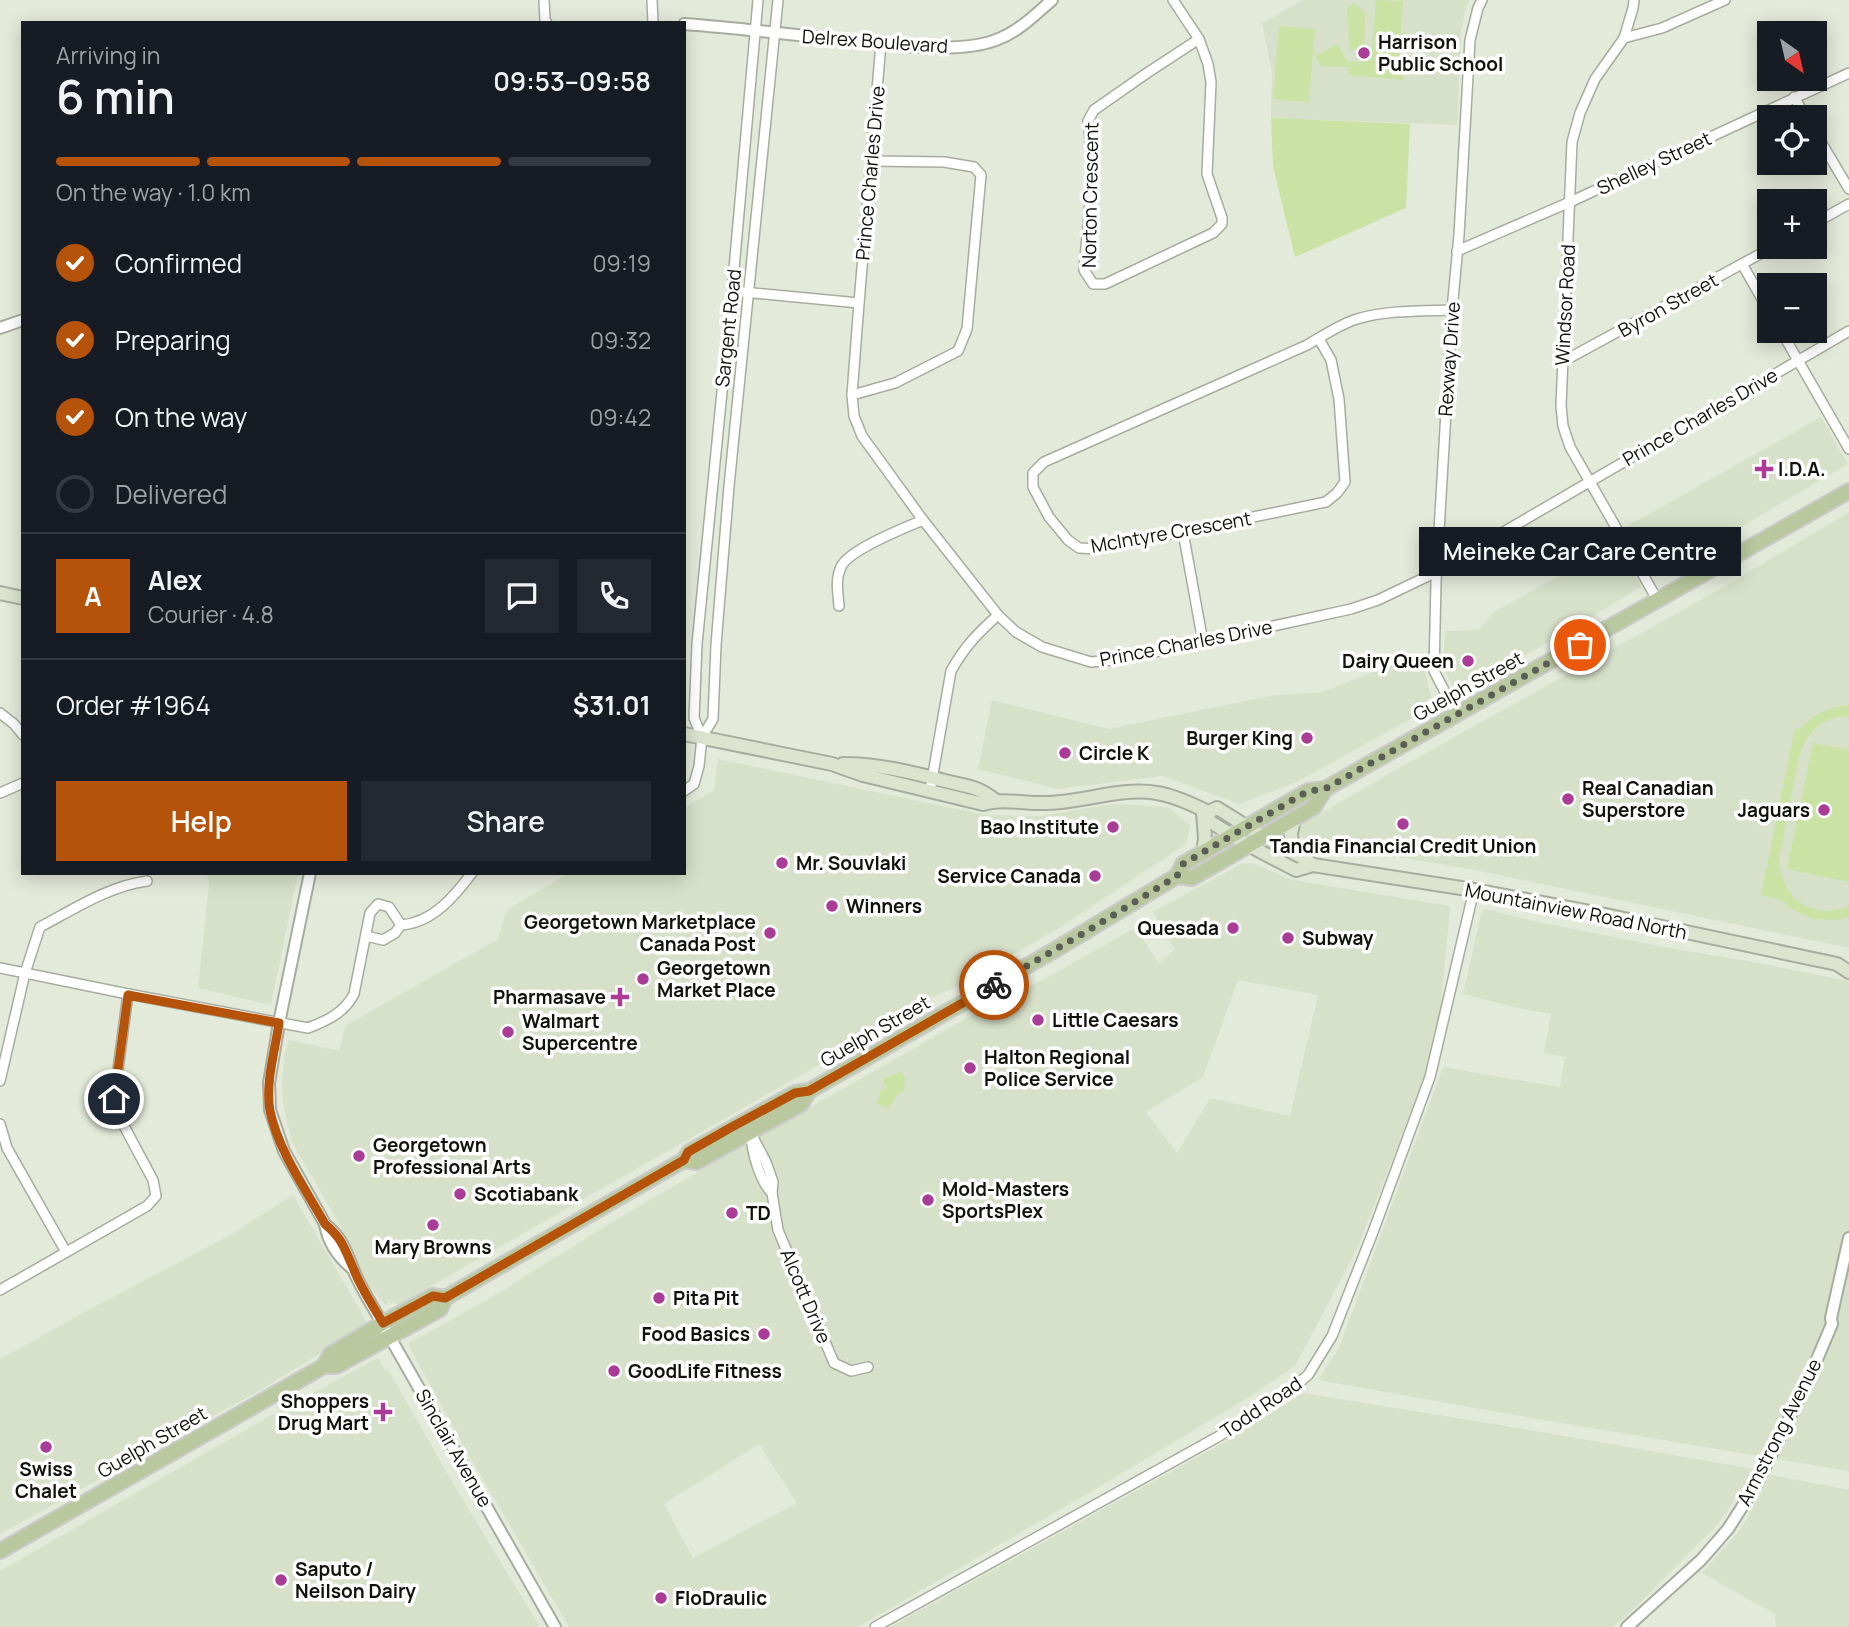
<!DOCTYPE html>
<meta charset="utf-8">
<style>
:root{--surface:#171b24;--page:#242831;--text:#f1f3f6;--muted:#9ea1a6;--line:#363941;--accent:#b45309}
body{margin:0;font-family:Manrope,sans-serif;background:var(--page);color:var(--text);height:100vh;display:flex;flex-direction:column;font-size:26px;white-space:nowrap}
*{box-sizing:border-box;margin:0}
p{font-size:23px;color:var(--muted)}
.icon{flex:none;width:38px;height:38px;fill:none;stroke:currentColor;stroke-width:2;stroke-linecap:round;stroke-linejoin:round}
.map{position:relative;flex:1;overflow:hidden}
.sheet{position:absolute;left:21px;top:21px;width:665px;height:854px;display:flex;flex-direction:column;background:var(--surface);border-radius:0px;box-shadow:0 4px 18px #0003}
.sheet>*{flex:none}
.needle{width:46px;rotate:146deg}
.controls{position:absolute;left:1757px;top:21px;display:grid;gap:14px}
.controls a{display:grid;place-items:center;width:70px;height:70px;border-radius:0px;background:var(--surface);box-shadow:0 4px 18px #0003;font-size:35px}
.pin{position:absolute;display:grid;place-items:center;width:60px;height:60px;color:#fff;margin:-30px;border:4px solid #fff;border-radius:50%;box-shadow:0 2px 7px #0007}
.courier{position:absolute;display:grid;place-items:center;width:70px;height:70px;margin:-35px;border:5px solid #b45309;border-radius:50%;background:#fff;color:#222;box-shadow:0 2px 9px #0007}
.bubble{position:absolute;height:49px;border-radius:0px;background:var(--surface);box-shadow:0 4px 18px #0003;font-size:23px;font-weight:600;line-height:49px;text-align:center}
.summary em{font-style:normal;font-weight:600}
.summary div{display:flex;flex-direction:column-reverse}
.summary{display:flex;align-items:center;justify-content:space-between;height:119px;padding:0 35px}
h1{font-size:46px;font-weight:600;line-height:52px}
.bar{display:grid;grid-template-columns:repeat(4,1fr);gap:10px 7px;align-content:center;height:84px;padding:0 35px}
.bar i{height:9px;border-radius:5px;background:var(--line)}
.bar .active{background:var(--accent)}
.bar p{grid-column:span 4}
.line{display:flex;align-items:center;gap:18px;padding:0 35px;border-top:2px solid var(--line)}
.line div{flex:1}
.round{display:grid;place-items:center;flex:none;width:74px;height:74px;border-radius:0px;background:var(--page)}
ol{padding:0 35px;list-style:none}
li{display:flex;align-items:center;gap:21px;height:77px}
li p{margin-inline-start:auto}
li .icon{padding:7px;border-radius:50%;background:var(--accent);color:#fff;stroke-width:4}
li:last-child{color:var(--muted)}
li i{width:38px;height:38px;border:4px solid var(--line);border-radius:50%}
.cta{display:flex;gap:14px;margin-top:auto;padding:14px 35px}
.cta a{flex:1;height:80px;border-radius:0px;background:var(--accent);color:#fff;font-size:28px;font-weight:600;line-height:80px;text-align:center}
.cta a+a{background:var(--page);color:var(--text)}
.map>svg:first-child{display:block}
</style>
<div class="map">
<svg width="1849" height="1627" viewBox="0 0 1849 1627">
<rect width="100%" height="100%" fill="#e4eada"/>
<g fill="#d7e0c9" fill-rule="evenodd">
<polygon points="1303,0 1469,0 1465,12 1461,32 1457,125 1271,118 1272,73 1262,23"/>
<polygon points="1821,417 1848,464 1658,576 1626,527"/>
<polygon points="1849,512 1849,948 1470,869 1386,855 1301,837 1299,832 1301,825 1392,772 1715,592"/>
<polygon points="1615,539 1641,587 1583,622 1458,694 1443,668 1445,631 1478,630 1495,611 1557,577"/>
<polygon points="1420,654 1434,706 1297,782 1239,804 1163,776 1057,789 978,769 992,700 1109,729 1274,695 1319,693"/>
<polygon points="718,759 986,815 1039,816 1112,804 1168,807 1190,825 1186,844 1053,932 953,988 922,1002 874,1029 866,1038 398,1305 396,1302 392,1304 388,1302 386,1305 382,1302 369,1285 341,1237 341,1227 292,1142 283,1104 282,1080 284,1056 289,1040 339,1051 345,1026 498,939 507,910 569,873 684,873 684,808 714,790"/>
<path d="M 1252,863 L 1293,880 L 1450,906 L 1440,1016 L 1426,1074 L 1357,1249 L 1295,1366 L 1251,1396 L 1092,1491 L 858,1627 L 569,1627 L 463,1445 L 410,1348 L 409,1343 L 487,1300 L 617,1219 L 739,1148 L 976,1013 L 1048,977 L 1135,928 L 1159,963 L 1175,950 L 1153,912 L 1241,864 ZM 1238,980 L 1318,995 L 1290,1116 L 1210,1098 L 1177,1153 L 1146,1112 L 1203,1077 ZM 759,1444 L 797,1503 L 693,1558 L 664,1504 Z"/>
<polygon points="207,873 298,873 271,1005 198,988 209,884"/>
<polygon points="1486,909 1533,921 1675,949 1748,961 1849,981 1849,1471 1526,1417 1318,1380 1339,1348 1443,1067 1560,1087 1565,1057 1544,1053 1551,1014 1517,1008 1463,994 1482,911"/>
<polygon points="293,1195 368,1324 264,1388 0,1534 0,1359 92,1308 227,1237"/>
<polygon points="378,1358 384,1369 389,1371 450,1478 540,1627 0,1627 0,1571 277,1412"/>
<polygon points="1303,1393 1506,1426 1754,1469 1719,1523 1636,1607 1613,1627 890,1627 1223,1443"/>
<polygon points="1771,1475 1849,1490 1849,1627 1776,1627 1775,1614 1702,1573 1741,1529"/>
</g>
<g fill="#cae2a3">
<polygon points="1376,0 1403,1 1398,72 1403,74 1403,80 1349,75 1348,67 1321,66 1315,56 1338,44 1347,62 1371,61"/>
<polygon points="1354,3 1365,13 1364,46 1362,50 1350,49 1347,8"/>
<polygon points="1279,26 1315,29 1309,102 1273,99"/>
<polygon points="1271,118 1410,124 1406,208 1295,257 1273,166"/>
<path d="M 1842,706 L 1849,706 L 1849,716 C 1821,717 1808,730 1799,756 L 1779,859 C 1781,898 1812,922 1849,906 L 1849,917 L 1837,920 L 1813,919 L 1791,909 L 1782,900 L 1761,895 L 1795,728 L 1800,729 C 1812,715 1824,709 1842,706 Z"/>
<polygon points="1813,743 1849,750 1849,882 1787,869"/>
<polygon points="901,1072 905,1077 904,1092 898,1093 891,1105 884,1108 877,1103 881,1090 886,1089 886,1086 883,1082 885,1078"/>
</g>
<g fill="none" stroke-linecap="round" stroke-linejoin="round">
<g stroke="#a7ad9e" stroke-width="12">
<g id="minor">
<polyline points="544,0 545,20 547,23"/>
<polyline points="652,0 653,23"/>
<polyline points="1173,0 1199,39 1208,64 1211,82 1207,174 1222,218 1222,224 1213,233 1105,284 1093,284 1084,270 1093,167 1088,121 1094,110 1147,73 1199,39"/>
<polyline points="1634,0 1633,8 1624,38 1595,79 1580,113 1572,142 1561,406 1563,426 1570,447 1658,601"/>
<polyline points="1624,38 1662,28 1725,0"/>
<polyline points="881,43 859,303 852,395 854,416 862,436 923,520 998,615 1016,632 1042,647 1091,662 1123,659 1351,609 1378,600 1426,577 1849,331"/>
<polyline points="1794,97 1806,117"/>
<polyline points="1815,132 1849,189"/>
<polyline points="1815,223 1849,204"/>
<polyline points="1457,251 1570,202 1849,73"/>
<polyline points="1742,264 1769,311"/>
<polyline points="732,291 859,303"/>
<polyline points="1781,331 1849,449"/>
<path d="M 1319,339 L 1331,360 L 1339,399 L 1345,482 L 1337,493 L 1326,502 L 1098,549 L 1079,548 L 1068,540 L 1049,517 L 1033,487 L 1033,473 L 1044,462 L 1307,345 C 1323,336 1340,324 1357,319 C 1387,310 1421,311 1452,310"/>
<polyline points="1562,362 1773,247"/>
<polyline points="852,395 895,383 958,351 967,329 981,175 974,167 944,162 872,161"/>
<polyline points="1183,532 1203,642"/>
<path d="M 839,606 C 838,592 835,580 841,567 C 848,550 904,528 923,520"/>
<polyline points="0,713 14,724 23,735"/>
<polyline points="1457,715 1434,671 1436,582 1452,310 1459,235 1470,40 1478,8 1482,0"/>
<polyline points="702,737 694,718 697,644 732,291 758,0"/>
<polyline points="684,791 694,784 699,766 702,737 713,719 716,645 729,486 778,0"/>
<path d="M 930,791 L 951,671 C 965,646 977,634 998,615"/>
<polyline points="0,793 23,783"/>
<path d="M 366,936 L 383,940 L 395,933 L 401,925 C 432,923 454,897 472,873"/>
<path d="M 0,968 L 128,994 L 308,1028 C 327,1021 345,1012 354,994 L 370,913 L 378,904 L 389,907 L 401,925"/>
<path d="M 0,1081 L 25,973 L 40,927 C 74,909 109,886 147,881"/>
<polyline points="0,1124 7,1148 66,1252"/>
<polyline points="748,1128 766,1162 773,1182 772,1193 778,1230 834,1363 851,1371 868,1367"/>
<path d="M 751,1133 C 751,1150 760,1182 772,1193"/>
<polyline points="0,1290 147,1206 156,1196 153,1180 123,1124 114,1099 128,994"/>
<polyline points="875,1627 1221,1435 1287,1393 1308,1375 1332,1336 1373,1232 1430,1077 1474,890"/>
</g>
</g>
<g stroke="#a7ad9e" stroke-width="14">
<g id="tertiary">
<path d="M 684,24 C 737,28 790,34 843,40 C 887,44 956,55 996,40 C 1018,32 1035,15 1052,0"/>
<polyline points="0,328 23,320"/>
<path d="M 310,873 L 279,1023 L 269,1083 L 270,1110 L 284,1151 L 325,1224 C 341,1237 346,1250 353,1269 C 360,1287 374,1308 383,1325 C 441,1425 498,1526 555,1627"/>
<path d="M 325,1224 C 328,1242 339,1258 353,1269"/>
<polyline points="1627,1627 1701,1560 1728,1529 1758,1482 1809,1378 1832,1324 1831,1318 1849,1238"/>
</g>
</g>
<g stroke="#a7ad9e" stroke-width="16">
<g id="secondary">
<polyline points="0,593 23,598"/>
<path d="M 684,734 L 832,764 L 863,775 L 983,804 C 1003,798 1027,804 1048,803 C 1084,802 1121,787 1157,793 C 1175,796 1192,804 1208,812 L 1217,808 L 1262,836 L 1305,859 L 1313,865"/>
<path d="M 843,764 C 878,764 911,772 945,781 C 968,787 975,785 995,800"/>
<polyline points="1208,812 1209,821 1248,845 1296,870 1313,865 1474,890 1596,913 1837,964 1849,972"/>
<polyline points="1203,813 1205,838 1203,853"/>
<polyline points="1293,852 1291,834 1294,818"/>
</g>
</g>
<g stroke="#cacbca" stroke-width="18">
<g id="primary">
<polyline points="1177,876 1192,878 1232,855 1314,807 1325,789"/>
<polyline points="684,1160 696,1162 801,1104 809,1091"/>
<polyline points="324,1366 331,1354 383,1323 433,1296 445,1298"/>
<polyline points="0,1551 324,1366 336,1366 440,1309 445,1298 684,1160 689,1152 795,1093 809,1091 1053,951 1177,876 1183,864 1308,791 1325,789 1849,491"/>
</g>
</g>
<use href="#minor" stroke="#fff" stroke-width="9"/>
<use href="#tertiary" stroke="#fff" stroke-width="10"/>
<use href="#secondary" stroke="#dce4cf" stroke-width="12"/>
<use href="#primary" stroke="#b9c89f" stroke-width="14"/>
</g>
<g fill="none" stroke-linecap="round" stroke-linejoin="round">
<polyline stroke="#5a5e54" stroke-width="7" stroke-dasharray="0 12.6" points="994,985 1089,930 1177,876 1183,864 1308,791 1325,789 1580,645"/>
<path stroke="#b45309" stroke-width="9" d="M 114,1099 L 128,995 L 279,1023 C 275,1051 265,1083 270,1111 C 279,1152 305,1188 325,1224 C 343,1239 345,1250 354,1270 C 361,1288 373,1306 383,1323 L 433,1296 L 445,1298 L 684,1160 L 688,1152 L 730,1128 L 795,1093 L 809,1091 L 994,985"/>
</g>
<g fill="#aa3b97" stroke="#fff" stroke-width="2.5">
<circle cx="1364" cy="53" r="7"/>
<path d="M1760.5 458.5h7v7h7v7h-7v7h-7v-7h-7v-7h7z"/>
<circle cx="1468" cy="661" r="7"/>
<circle cx="1307" cy="738" r="7"/>
<circle cx="1065" cy="753" r="7"/>
<circle cx="1568" cy="799" r="7"/>
<circle cx="1824" cy="810" r="7"/>
<circle cx="1403" cy="824" r="7"/>
<circle cx="1113" cy="827" r="7"/>
<circle cx="782" cy="863" r="7"/>
<circle cx="1095" cy="876" r="7"/>
<circle cx="832" cy="906" r="7"/>
<circle cx="1233" cy="928" r="7"/>
<circle cx="770" cy="933" r="7"/>
<circle cx="1288" cy="938" r="7"/>
<circle cx="643" cy="979" r="7"/>
<path d="M616.5 986.5h7v7h7v7h-7v7h-7v-7h-7v-7h7z"/>
<circle cx="1038" cy="1020" r="7"/>
<circle cx="508" cy="1032" r="7"/>
<circle cx="970" cy="1068" r="7"/>
<circle cx="359" cy="1156" r="7"/>
<circle cx="460" cy="1194" r="7"/>
<circle cx="928" cy="1200" r="7"/>
<circle cx="732" cy="1213" r="7"/>
<circle cx="433" cy="1225" r="7"/>
<circle cx="659" cy="1298" r="7"/>
<circle cx="764" cy="1334" r="7"/>
<circle cx="614" cy="1371" r="7"/>
<path d="M379.5 1401.5h7v7h7v7h-7v7h-7v-7h-7v-7h7z"/>
<circle cx="46" cy="1447" r="7"/>
<circle cx="281" cy="1580" r="7"/>
<circle cx="661" cy="1598" r="7"/>
</g>
<g text-anchor="middle" dominant-baseline="central" stroke-width="7" stroke-linejoin="round" paint-order="stroke">
<g font-size="19" fill="#10120c" stroke="#fff">
<text transform="translate(875 41) rotate(4)">Delrex Boulevard</text>
<text transform="translate(1654 163) rotate(-25)">Shelley Street</text>
<text transform="translate(870 173) rotate(-85)">Prince Charles Drive</text>
<text transform="translate(1090 195) rotate(-89)">Norton Crescent</text>
<text transform="translate(1565 305) rotate(-87)">Windsor Road</text>
<text transform="translate(1668 305) rotate(-29)">Byron Street</text>
<text transform="translate(728 328) rotate(-84)">Sargent Road</text>
<text transform="translate(1449 359) rotate(-86)">Rexway Drive</text>
<text transform="translate(1700 417) rotate(-30)">Prince Charles Drive</text>
<text transform="translate(1171 532) rotate(-10)">McIntyre Crescent</text>
<text transform="translate(1186 643) rotate(-11)">Prince Charles Drive</text>
<text transform="translate(1468 686) rotate(-29)">Guelph Street</text>
<text transform="translate(1576 911) rotate(11)">Mountainview Road North</text>
<text transform="translate(875 1031) rotate(-30)">Guelph Street</text>
<text transform="translate(806 1296) rotate(67)">Alcott Drive</text>
<text transform="translate(1261 1407) rotate(-34)">Todd Road</text>
<text transform="translate(1779 1432) rotate(-63)">Armstrong Avenue</text>
<text transform="translate(152 1442) rotate(-30)">Guelph Street</text>
<text transform="translate(454 1448) rotate(60)">Sinclair Avenue</text>
</g>
<g font-size="19" font-weight="bold" fill="#10120c" stroke="#fff" text-anchor="start">
<text x="1378" y="42">Harrison<tspan x="1378" dy="22">Public School</tspan></text>
<text x="1778" y="469">I.D.A.</text>
<text x="1454" y="661" text-anchor="end">Dairy Queen</text>
<text x="1293" y="738" text-anchor="end">Burger King</text>
<text x="1079" y="753">Circle K</text>
<text x="1582" y="788">Real Canadian<tspan x="1582" dy="22">Superstore</tspan></text>
<text x="1810" y="810" text-anchor="end">Jaguars</text>
<text x="1099" y="827" text-anchor="end">Bao Institute</text>
<text x="1403" y="846" text-anchor="middle">Tandia Financial Credit Union</text>
<text x="796" y="863">Mr. Souvlaki</text>
<text x="1081" y="876" text-anchor="end">Service Canada</text>
<text x="846" y="906">Winners</text>
<text x="756" y="922" text-anchor="end">Georgetown Marketplace<tspan x="756" dy="22">Canada Post</tspan></text>
<text x="1219" y="928" text-anchor="end">Quesada</text>
<text x="1302" y="938">Subway</text>
<text x="657" y="968">Georgetown<tspan x="657" dy="22">Market Place</tspan></text>
<text x="606" y="997" text-anchor="end">Pharmasave</text>
<text x="1052" y="1020">Little Caesars</text>
<text x="522" y="1021">Walmart<tspan x="522" dy="22">Supercentre</tspan></text>
<text x="984" y="1057">Halton Regional<tspan x="984" dy="22">Police Service</tspan></text>
<text x="373" y="1145">Georgetown<tspan x="373" dy="22">Professional Arts</tspan></text>
<text x="942" y="1189">Mold-Masters<tspan x="942" dy="22">SportsPlex</tspan></text>
<text x="474" y="1194">Scotiabank</text>
<text x="746" y="1213">TD</text>
<text x="433" y="1247" text-anchor="middle">Mary Browns</text>
<text x="673" y="1298">Pita Pit</text>
<text x="750" y="1334" text-anchor="end">Food Basics</text>
<text x="628" y="1371">GoodLife Fitness</text>
<text x="369" y="1401" text-anchor="end">Shoppers<tspan x="369" dy="22">Drug Mart</tspan></text>
<text x="46" y="1469" text-anchor="middle">Swiss<tspan x="46" dy="22">Chalet</tspan></text>
<text x="295" y="1569">Saputo /<tspan x="295" dy="22">Neilson Dairy</tspan></text>
<text x="675" y="1598">FloDraulic</text>
</g>
</g>
</svg>
<div class="controls">
<a><svg class="needle" viewBox="-14 -14 28 28"><path d="M0-13l5 13h-10z" fill="#e53935"/><path d="M0 13l5-13h-10z" fill="#9ea1a6"/></svg></a>
<a><svg class="icon" aria-label="locate" viewBox="0 0 24 24"><circle cx="12" cy="12" r="6"/><path d="M12 2v4M12 18v4M2 12h4M18 12h4"/></svg></a>
<a>+</a>
<a>−</a>
</div>
<div class="pin" style="left:1580px;top:645px;background:#ea580c"><svg class="icon" aria-label="bag" viewBox="0 0 24 24"><path d="M5 8h14l-1 12H6zM9 8a3 3 0 0 1 6 0"/></svg></div>
<div class="pin" style="left:114px;top:1099px;background:#1f2937"><svg class="icon" aria-label="home" viewBox="0 0 24 24"><path d="M3 11l9-7 9 7M6 9v11h12V9"/></svg></div>
<div class="courier" style="left:994px;top:985px"><svg class="icon" aria-label="bike" viewBox="0 0 24 24"><circle cx="6" cy="16" r="4"/><circle cx="18" cy="16" r="4"/><path d="M6 16l4-8h5l3 8M10 8l3 8H6M13 5h3"/></svg></div>
<div class="bubble" style="left:1419px;top:527px;width:322px">Meineke Car Care Centre</div>
<section class="sheet">
<div class="summary"><div><h1>6 min</h1><p>Arriving in</p></div><em>09:53–09:58</em></div>
<div class="bar"><i class="active"></i><i class="active"></i><i class="active"></i><i></i><p>On the way · 1.0 km</p></div>
<ol>
<li><svg class="icon" aria-label="check" viewBox="0 0 24 24"><path d="M5 12l5 5 9-10"/></svg>Confirmed<p>09:19</p></li>
<li><svg class="icon" aria-label="check" viewBox="0 0 24 24"><path d="M5 12l5 5 9-10"/></svg>Preparing<p>09:32</p></li>
<li><svg class="icon" aria-label="check" viewBox="0 0 24 24"><path d="M5 12l5 5 9-10"/></svg>On the way<p>09:42</p></li>
<li><i></i>Delivered</li>
</ol>
<div class="line" style="height:126px"><b class="round" style="background:var(--accent);color:#fff">A</b><div><b>Alex</b><p>Courier · 4.8</p></div><a class="round"><svg class="icon" aria-label="chat" viewBox="0 0 24 24"><path d="M4 5h16v11H9l-5 4z"/></svg></a><a class="round"><svg class="icon" aria-label="phone" viewBox="0 0 24 24"><path d="M5 4h4l2 5-3 2q2 4 5 5l2-3 5 2v4C11 20 4 13 5 4z"/></svg></a></div>
<div class="line" style="height:91px"><div>Order #1964</div><b>$31.01</b></div>
<div class="cta"><a>Help</a><a>Share</a></div>
</section>
</div>
